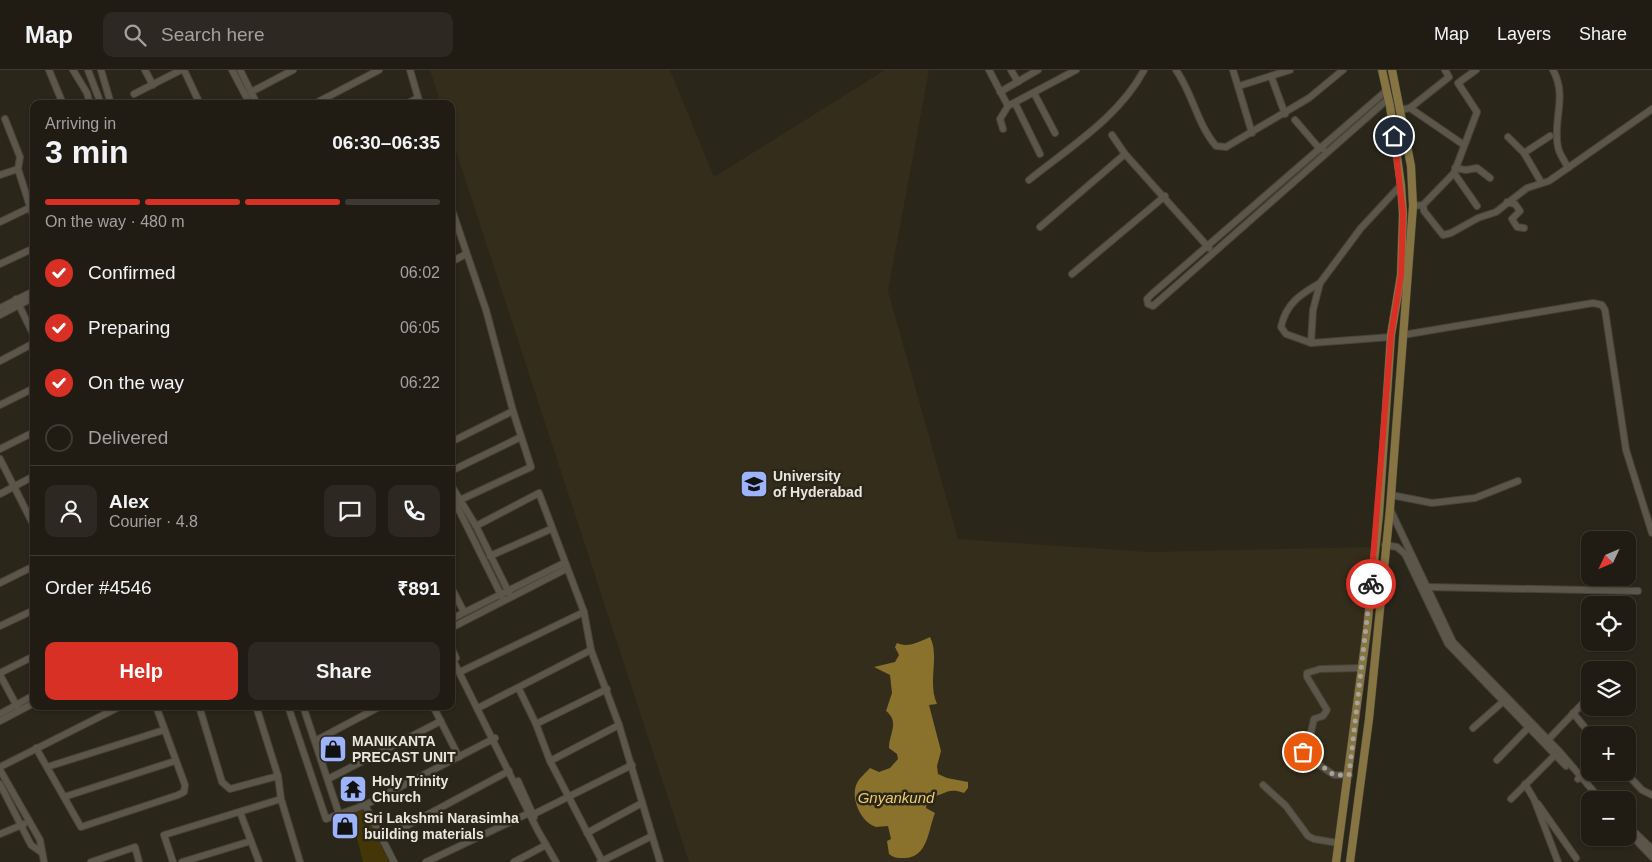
<!DOCTYPE html>
<meta charset="utf-8">
<style>
:root{--surface:#201c14;--page:#2d2922;--text:#f1f3f6;--muted:#a2a1a0;--line:#3d3a34;--accent:#d93025}
body{margin:0;font-family:Arial,sans-serif;background:var(--page);color:var(--text);height:100vh;display:flex;flex-direction:column;font-size:19px;white-space:nowrap}
*{box-sizing:border-box;margin:0}
p{font-size:16px;color:var(--muted)}
.icon{flex:none;width:28px;height:28px;fill:none;stroke:currentColor;stroke-width:2;stroke-linecap:round;stroke-linejoin:round}
.map{position:relative;flex:1;overflow:hidden}
.drawer{position:absolute;left:30px;top:30px;width:425px;height:610px;display:flex;flex-direction:column;background:var(--surface);border-radius:10px;box-shadow:0 1px 4px #0004,0 0 0 1px var(--line)}
.drawer>*{flex:none}
.needle{width:32px;rotate:226deg}
.controls{position:absolute;left:1581px;top:461px;display:grid;gap:10px}
.controls a{display:grid;place-items:center;width:55px;height:55px;border-radius:10px;background:var(--surface);box-shadow:0 1px 4px #0004,0 0 0 1px var(--line);font-size:25px}
.pin{position:absolute;display:grid;place-items:center;width:42px;height:42px;color:#fff;margin:-21px;border:2px solid #fff;border-radius:50%;box-shadow:0 1px 5px #0007}
.courier{position:absolute;display:grid;place-items:center;width:50px;height:50px;margin:-25px;border:4px solid #d93025;border-radius:50%;background:#fff;color:#222;box-shadow:0 1px 6px #0007}
.headline em{font-style:normal;font-weight:700}
.headline div{display:flex;flex-direction:column-reverse}
.headline{display:flex;align-items:center;justify-content:space-between;height:85px;padding:0 15px}
h1{font-size:32px;font-weight:700;line-height:38px}
.bar{display:grid;grid-template-columns:repeat(4,1fr);gap:8px 5px;align-content:center;height:60px;padding:0 15px}
.bar i{height:6px;border-radius:4px;background:var(--line)}
.bar .active{background:var(--accent)}
.bar p{grid-column:span 4}
.line{display:flex;align-items:center;gap:12px;padding:0 15px;border-top:1px solid var(--line)}
.line div{flex:1}
.round{display:grid;place-items:center;flex:none;width:52px;height:52px;border-radius:10px;background:var(--page)}
ol{padding:0 15px;list-style:none}
li{display:flex;align-items:center;gap:15px;height:55px}
li p{margin-inline-start:auto}
li .icon{padding:5px;border-radius:50%;background:var(--accent);color:#fff;stroke-width:4}
li:last-child{color:var(--muted)}
li i{width:28px;height:28px;border:2px solid var(--line);border-radius:50%}
.button{display:flex;gap:10px;margin-top:auto;padding:10px 15px}
.button a{flex:1;height:58px;border-radius:10px;background:var(--accent);color:#fff;font-size:20px;font-weight:700;line-height:58px;text-align:center}
.button a+a{background:var(--page);color:var(--text)}
header{display:flex;align-items:center;gap:30px;box-sizing:border-box;height:70px;padding:0 25px;background:var(--surface);border-bottom:1px solid var(--line)}
header strong{font-size:24px}
nav{display:flex;gap:28px;margin-inline-start:auto;font-size:18px}
.search{width:350px;height:45px;background:var(--page);display:flex;align-items:center;gap:12px;box-sizing:border-box;padding:0 18px;border-radius:10px;color:var(--muted);font-size:19px}
.map>svg:first-child{display:block}
</style>
<header>
<strong>Map</strong>
<div class="search"><svg class="icon" aria-label="search" viewBox="0 0 24 24"><circle cx="10" cy="10" r="6"/><path d="M15 15l6 6"/></svg>Search here</div>
<nav><a>Map</a><a>Layers</a><a>Share</a></nav>
</header>
<div class="map">
<svg width="1652" height="792" viewBox="0 0 1652 792">
<rect width="100%" height="100%" fill="#2b261a"/>
<polygon fill="#342d1b" points="430,0 670,0 714,107 885,0 929,0 888,221 958,469 1150,482 1375,477 1341,792 689,792 451,66 451,34 441,34"/>
<polygon fill="#443607" points="363,740 389,792 363,792 351,745"/>
<path fill="#8a722c" d="M 930,567 C 940,586 927,612 937,634 L 929,635 L 941,681 L 937,696 L 938,704 L 947,708 L 968,712 L 968,718 L 964,723 C 945,716 944,728 928,726 L 926,738 L 935,743 C 928,760 928,789 903,788 C 897,788 894,788 889,784 L 887,771 L 891,769 L 888,756 C 884,756 879,757 876,757 C 860,752 850,727 857,713 C 860,707 866,703 870,698 L 879,702 L 890,698 L 898,689 L 897,684 L 889,678 C 889,664 900,652 886,641 L 892,623 L 890,605 L 874,597 L 895,592 L 899,585 L 895,577 L 897,573 C 908,578 919,572 930,567 Z"/>
<g fill="none" stroke-linecap="round" stroke-linejoin="round">
<g stroke="#464339" stroke-width="8">
<g id="minor">
<polyline points="49,0 63,34"/>
<polyline points="73,0 87,23 90,34"/>
<polyline points="88,0 101,34"/>
<polyline points="101,0 111,34"/>
<polyline points="145,0 153,15"/>
<polyline points="184,0 200,34"/>
<polyline points="232,0 250,34"/>
<polyline points="240,0 257,34"/>
<polyline points="410,0 420,34"/>
<polyline points="989,0 1008,36"/>
<polyline points="1011,0 1018,12"/>
<path d="M 1176,0 C 1193,24 1197,54 1216,76 L 1226,77 L 1309,28 L 1343,0"/>
<polyline points="1233,0 1252,63"/>
<path d="M 1553,0 C 1568,27 1552,51 1558,77 C 1559,84 1565,91 1568,98"/>
<polyline points="1271,6 1285,44"/>
<polyline points="1239,16 1290,0"/>
<polyline points="1386,21 1152,224 1147,229 1148,234 1153,236 1388,29"/>
<polyline points="251,22 293,0"/>
<polyline points="1000,22 1038,0"/>
<polyline points="1034,23 1055,63"/>
<polyline points="134,24 181,0"/>
<polyline points="1015,33 1040,84"/>
<polyline points="314,34 379,0"/>
<polyline points="406,34 418,28"/>
<polyline points="1410,38 1464,75"/>
<polyline points="1399,40 1410,38 1449,7 1445,0"/>
<polyline points="5,49 20,87 18,99 34,149"/>
<polyline points="1295,50 1319,78 1323,79"/>
<polyline points="1003,59 1000,49 1008,36 1076,0"/>
<polyline points="1112,65 1125,84 1209,178"/>
<polyline points="1508,67 1524,83 1541,112"/>
<polyline points="1524,83 1550,66"/>
<polyline points="1455,98 1466,100 1477,98 1490,108"/>
<polyline points="1454,103 1477,136"/>
<polyline points="0,105 18,99"/>
<path d="M 1029,110 C 1070,77 1119,47 1144,0"/>
<polyline points="1507,132 1515,134 1520,141 1512,149 1517,157 1524,158"/>
<polyline points="1423,135 1424,141 1443,165 1451,163 1478,148 1496,142 1527,118 1549,111 1652,39"/>
<polyline points="1413,136 1423,135 1454,103 1477,42 1458,13 1476,0"/>
<polyline points="451,137 486,240 513,341 531,397 460,430"/>
<polyline points="0,152 29,138"/>
<polyline points="1040,157 1125,84"/>
<polyline points="451,192 466,184"/>
<polyline points="0,194 34,178"/>
<polyline points="1072,204 1165,126"/>
<polyline points="16,229 34,266"/>
<polyline points="0,238 34,221"/>
<polyline points="0,245 34,227"/>
<polyline points="1403,265 1593,233 1602,235 1605,240 1626,380 1652,463"/>
<polyline points="1391,267 1311,273 1313,240 1320,213 1361,158 1401,115"/>
<path d="M 1311,273 L 1286,264 L 1281,257 C 1286,233 1301,224 1320,213"/>
<polyline points="0,291 34,273"/>
<polyline points="0,335 34,318"/>
<polyline points="451,372 513,341"/>
<polyline points="0,379 34,362"/>
<polyline points="0,389 34,456"/>
<polyline points="451,401 521,367"/>
<polyline points="451,415 476,456 511,527"/>
<polyline points="0,424 34,406"/>
<polyline points="451,424 502,527"/>
<polyline points="1391,425 1432,433 1475,428 1518,411"/>
<polyline points="1390,439 1453,572 1559,681 1601,730"/>
<polyline points="476,456 539,423 584,542 591,580 619,655 660,792"/>
<polyline points="1385,475 1397,477 1405,484 1448,574 1566,696"/>
<polyline points="490,486 551,459"/>
<polyline points="0,513 34,496"/>
<polyline points="451,517 464,542"/>
<polyline points="1426,517 1638,521"/>
<polyline points="451,549 564,493"/>
<polyline points="0,556 34,540"/>
<polyline points="451,558 566,499"/>
<polyline points="451,577 456,588"/>
<polyline points="451,586 538,761 556,792"/>
<polyline points="462,601 584,542"/>
<polyline points="0,603 34,586"/>
<polyline points="0,605 19,640"/>
<polyline points="519,619 536,654 550,691 602,791"/>
<polyline points="199,636 222,712 230,719 278,706"/>
<polyline points="288,636 326,749 365,735 495,668"/>
<polyline points="303,636 339,744"/>
<polyline points="433,636 459,687"/>
<polyline points="480,637 591,580"/>
<polyline points="1573,643 1591,665"/>
<polyline points="0,644 34,625"/>
<polyline points="0,651 34,633"/>
<polyline points="536,654 607,619"/>
<polyline points="1473,658 1506,629"/>
<polyline points="1311,662 1314,649 1323,646 1327,640 1307,607 1307,603 1320,599 1362,598"/>
<polyline points="315,671 381,636"/>
<polyline points="1545,673 1586,630"/>
<polyline points="36,678 81,757 178,725 184,722 185,715 156,636"/>
<polyline points="1296,679 1334,705 1349,705"/>
<polyline points="1497,690 1529,657"/>
<polyline points="550,691 619,655"/>
<polyline points="0,697 121,636"/>
<polyline points="47,697 164,660"/>
<polyline points="0,700 40,770 44,792"/>
<polyline points="1625,702 1642,720 1652,725"/>
<polyline points="328,709 441,651"/>
<polyline points="1578,709 1590,697"/>
<polyline points="518,711 534,747"/>
<polyline points="0,714 31,775 41,782"/>
<polyline points="1525,714 1534,729 1558,792"/>
<polyline points="1263,715 1286,736 1308,766 1314,769 1338,773"/>
<polyline points="64,727 175,691"/>
<polyline points="281,729 300,792"/>
<polyline points="1511,729 1555,685"/>
<polyline points="1538,734 1576,788"/>
<polyline points="365,735 394,792"/>
<polyline points="240,742 259,792"/>
<polyline points="534,744 632,695"/>
<polyline points="1628,756 1652,779"/>
<polyline points="1628,762 1652,787"/>
<polyline points="587,763 642,733"/>
<polyline points="0,764 24,754"/>
<polyline points="382,769 509,701"/>
<polyline points="91,792 135,777 139,792"/>
<polyline points="173,792 164,765 281,729 278,706 256,636"/>
<polyline points="182,792 251,771"/>
<polyline points="426,792 529,743"/>
<polyline points="514,792 546,775"/>
<polyline points="600,792 652,766"/>
</g>
</g>
<g stroke="#464339" stroke-width="9">
<g id="major">
<polyline points="1336,792 1367,559 1379,444 1391,265 1401,205 1403,144 1401,115 1390,36 1382,0"/>
<polyline points="1350,792 1369,649 1390,439 1413,136 1411,96 1392,0"/>
</g>
</g>
<use href="#minor" stroke="#5b5649" stroke-width="6"/>
<use href="#major" stroke="#867543" stroke-width="8"/>
</g>
<g fill="none" stroke-linecap="round" stroke-linejoin="round">
<polyline stroke="#a6a399" stroke-width="5" stroke-dasharray="0 9" points="1303,682 1334,705 1349,705 1371,514"/>
<polyline stroke="#d93025" stroke-width="6" points="1371,514 1391,265 1401,205 1403,144 1394,66"/>
</g>
<defs>
<g id="university-square" transform="scale(1.4375)"><rect x="-9" y="-9" width="18" height="18" rx="4" fill="#9db4fd" stroke="#2b261a"/><path d="M0-5L7-2L0 1L-7-2ZM-4 1L0 2.5L4 1V4Q0 6-4 4Z" fill="#111"/></g>
<g id="shop-square" transform="scale(1.4375)"><rect x="-9" y="-9" width="18" height="18" rx="4" fill="#9db4fd" stroke="#2b261a"/><path d="M-5-2.5h2.3a2.7 3.5 0 0 1 5.4 0H5L5.5 6h-11ZM-1.5-2.5h3a1.5 2.3 0 0 0-3 0Z" fill="#111"/></g>
<g id="temple-square" transform="scale(1.4375)"><rect x="-9" y="-9" width="18" height="18" rx="4" fill="#9db4fd" stroke="#2b261a"/><path d="M0-6L5-2H3V0L6.5 2.5H4V6H1.5V3h-3V6H-4V2.5H-6.5L-3 0V-2H-5Z" fill="#111"/></g>
</defs>
<g fill-rule="evenodd">
<use href="#university-square" x="754" y="414"/>
<use href="#shop-square" x="333" y="679"/>
<use href="#temple-square" x="353" y="719"/>
<use href="#shop-square" x="345" y="756"/>
</g>
<g text-anchor="middle" dominant-baseline="central" stroke-width="5" stroke-linejoin="round" paint-order="stroke">
<g font-size="14" font-weight="bold" fill="#e9e6de" stroke="#2b261a" text-anchor="start">
<text x="773" y="406">University<tspan x="773" dy="16">of Hyderabad</tspan></text>
<text x="352" y="671">MANIKANTA<tspan x="352" dy="16">PRECAST UNIT</tspan></text>
<text x="372" y="711">Holy Trinity<tspan x="372" dy="16">Church</tspan></text>
<text x="364" y="748">Sri Lakshmi Narasimha<tspan x="364" dy="16">building materials</tspan></text>
</g>
<g font-size="15" font-style="italic" fill="#f0ce6c" stroke="#2b261a">
<text x="896" y="727">Gnyankund</text>
</g>
</g>
</svg>
<div class="controls">
<a><svg class="needle" viewBox="-14 -14 28 28"><path d="M0-13l5 13h-10z" fill="#e53935"/><path d="M0 13l5-13h-10z" fill="#a2a1a0"/></svg></a>
<a><svg class="icon" aria-label="locate" viewBox="0 0 24 24"><circle cx="12" cy="12" r="6"/><path d="M12 2v4M12 18v4M2 12h4M18 12h4"/></svg></a>
<a><svg class="icon" aria-label="layers" viewBox="0 0 24 24"><path d="M12 4l9 5-9 5-9-5zM3 14l9 5 9-5"/></svg></a>
<a>+</a>
<a>−</a>
</div>
<div class="pin" style="left:1303px;top:682px;background:#ea580c"><svg class="icon" aria-label="bag" viewBox="0 0 24 24"><path d="M5 8h14l-1 12H6zM9 8a3 3 0 0 1 6 0"/></svg></div>
<div class="pin" style="left:1394px;top:66px;background:#1f2937"><svg class="icon" aria-label="home" viewBox="0 0 24 24"><path d="M3 11l9-7 9 7M6 9v11h12V9"/></svg></div>
<div class="courier" style="left:1371px;top:514px"><svg class="icon" aria-label="bike" viewBox="0 0 24 24"><circle cx="6" cy="16" r="4"/><circle cx="18" cy="16" r="4"/><path d="M6 16l4-8h5l3 8M10 8l3 8H6M13 5h3"/></svg></div>
<section class="drawer">
<div class="headline"><div><h1>3 min</h1><p>Arriving in</p></div><em>06:30–06:35</em></div>
<div class="bar"><i class="active"></i><i class="active"></i><i class="active"></i><i></i><p>On the way · 480 m</p></div>
<ol>
<li><svg class="icon" aria-label="check" viewBox="0 0 24 24"><path d="M5 12l5 5 9-10"/></svg>Confirmed<p>06:02</p></li>
<li><svg class="icon" aria-label="check" viewBox="0 0 24 24"><path d="M5 12l5 5 9-10"/></svg>Preparing<p>06:05</p></li>
<li><svg class="icon" aria-label="check" viewBox="0 0 24 24"><path d="M5 12l5 5 9-10"/></svg>On the way<p>06:22</p></li>
<li><i></i>Delivered</li>
</ol>
<div class="line" style="height:90px"><a class="round"><svg class="icon" aria-label="person" viewBox="0 0 24 24"><circle cx="12" cy="8" r="4"/><path d="M4 21q1-7 8-7t8 7"/></svg></a><div><b>Alex</b><p>Courier · 4.8</p></div><a class="round"><svg class="icon" aria-label="chat" viewBox="0 0 24 24"><path d="M4 5h16v11H9l-5 4z"/></svg></a><a class="round"><svg class="icon" aria-label="phone" viewBox="0 0 24 24"><path d="M5 4h4l2 5-3 2q2 4 5 5l2-3 5 2v4C11 20 4 13 5 4z"/></svg></a></div>
<div class="line" style="height:65px"><div>Order #4546</div><b>₹891</b></div>
<div class="button"><a>Help</a><a>Share</a></div>
</section>
</div>
